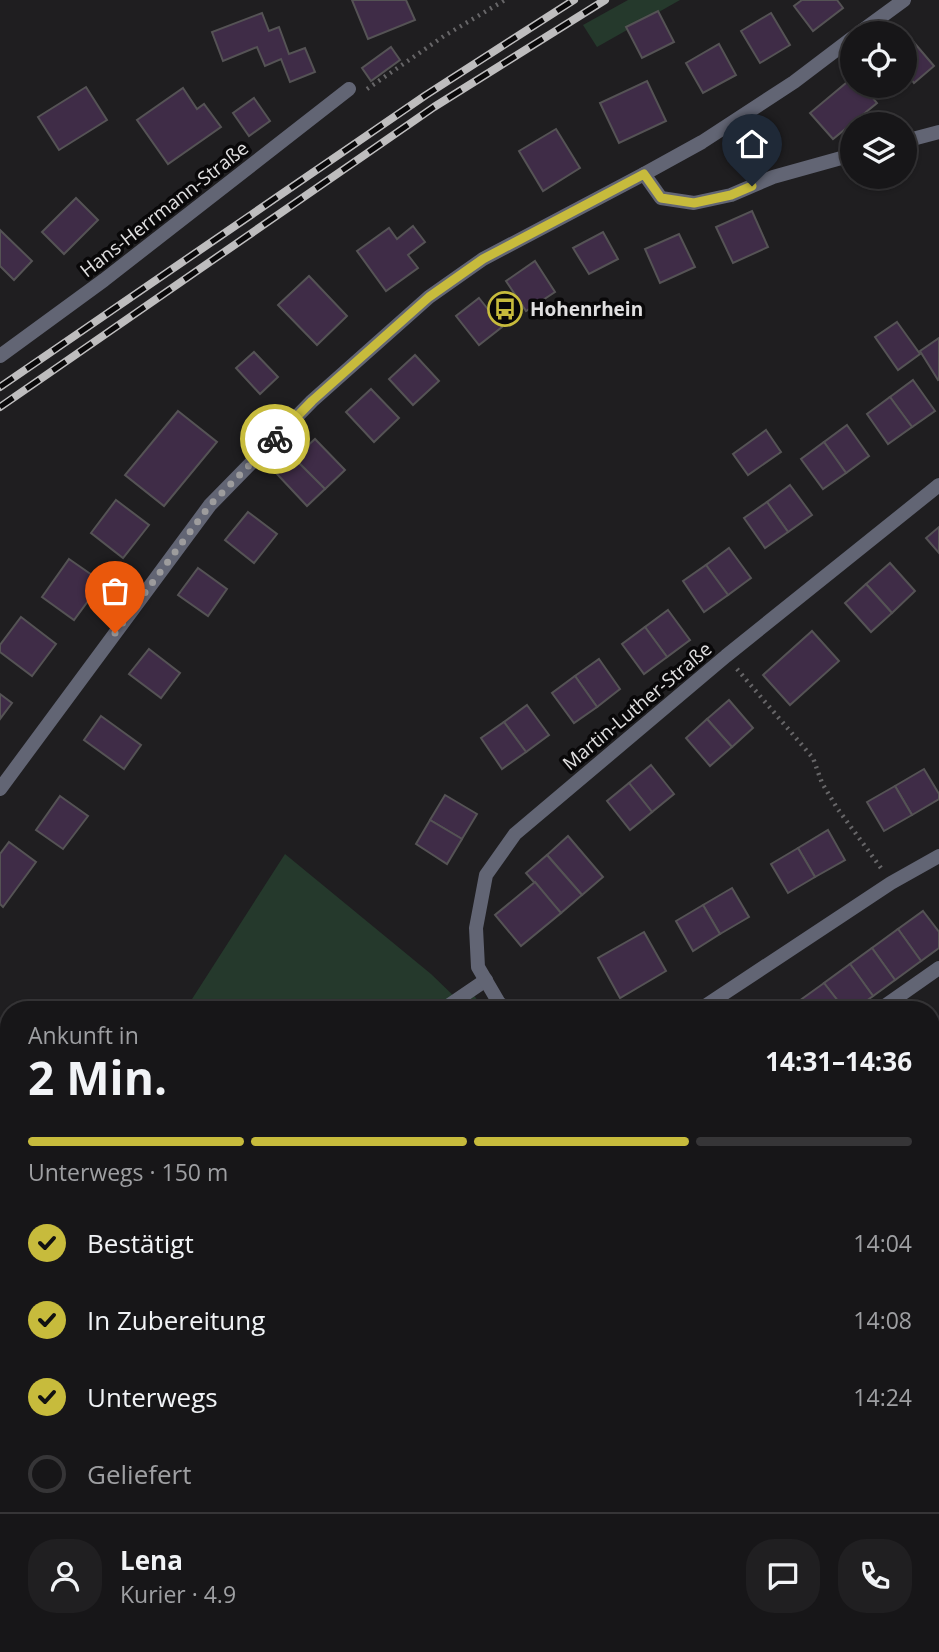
<!DOCTYPE html>
<html lang="de">
<meta charset="utf-8">
<style>
:root{--surface:#171618;--page:#201f21;--text:#f1f3f6;--muted:#9e9fa2;--line:#363537;--accent:#c7bb3c}
body{margin:0;font-family:"Open Sans",sans-serif;background:var(--page);color:var(--text);height:100vh;display:flex;flex-direction:column;font-size:26px;white-space:nowrap}
*{box-sizing:border-box;margin:0}
p{font-size:23px;color:var(--muted)}
.icon{flex:none;width:38px;height:38px;fill:none;stroke:currentColor;stroke-width:2;stroke-linecap:round;stroke-linejoin:round}
.map{position:relative;flex:1;overflow:hidden}
.panel{position:absolute;left:0px;top:1001px;width:940px;height:651px;display:flex;flex-direction:column;background:var(--surface);border-radius:28px 28px 0 0;box-shadow:0 2px 5px #0004,0 0 0 2px var(--line)}
.panel>*{flex:none}
.controls{position:absolute;left:840px;top:21px;display:grid;gap:14px}
.controls a{display:grid;place-items:center;width:77px;height:77px;border-radius:50%;background:var(--surface);box-shadow:0 2px 5px #0004,0 0 0 2px var(--line);font-size:35px}
.pin{position:absolute;display:grid;place-items:center;width:60px;height:60px;color:#fff;margin:-72px -30px;border-radius:50% 50% 50% 0;rotate:-45deg;box-shadow:0 0 7px #0007}
.pin .icon{rotate:45deg}
.courier{position:absolute;display:grid;place-items:center;width:70px;height:70px;margin:-35px;border:5px solid #c7bb3c;border-radius:50%;background:#fff;color:#222;box-shadow:0 2px 9px #0007}
.overview em{font-style:normal;font-weight:700}
.overview div{display:flex;flex-direction:column-reverse}
.overview{display:flex;align-items:center;justify-content:space-between;height:119px;padding:0 28px}
h1{font-size:46px;font-weight:700;line-height:52px}
.bar{display:grid;grid-template-columns:repeat(4,1fr);gap:10px 7px;align-content:center;height:84px;padding:0 28px}
.bar i{height:9px;border-radius:5px;background:var(--line)}
.bar .selected{background:var(--accent)}
.bar p{grid-column:span 4}
.line{display:flex;align-items:center;gap:18px;padding:0 28px;border-top:2px solid var(--line)}
.line div{flex:1}
.round{display:grid;place-items:center;flex:none;width:74px;height:74px;border-radius:28px;background:var(--page)}
ol{padding:0 28px;list-style:none}
li{display:flex;align-items:center;gap:21px;height:77px}
li p{margin-inline-start:auto}
li .icon{padding:7px;border-radius:50%;background:var(--accent);color:#111;stroke-width:4}
li:last-child{color:var(--muted)}
li i{width:38px;height:38px;border:4px solid var(--line);border-radius:50%}
.map>svg:first-child{display:block}
</style>
<div class="map">
<svg width="939" height="1652" viewBox="0 0 939 1652">
<rect width="100%" height="100%" fill="#1f1e20"/>
<g fill="#25392c">
<polygon points="628,0 680,0 597,47 583,25"/>
<polygon points="285,854 431,974 459,1001 472,993 485,1010 185,1010"/>
<polygon points="9,1285 9,1643 886,1643 873,1652 0,1652 0,1299"/>
<polygon points="939,1484 939,1606 931,1611 931,1488"/>
</g>
<g fill="#3f2c47" stroke="#555355" stroke-width="2">
<polygon points="352,0 406,0 415,20 368,39"/>
<polygon points="802,0 837,0 843,8 813,31 794,6"/>
<polygon points="658,11 674,42 642,58 626,27"/>
<polygon points="262,13 269,31 279,27 289,54 305,48 315,72 290,82 281,59 265,66 257,47 223,61 212,32"/>
<polygon points="771,13 790,45 760,63 741,31"/>
<polygon points="911,39 934,66 914,83 905,71 905,44"/>
<polygon points="719,44 736,75 703,93 686,63"/>
<polygon points="391,47 400,60 371,81 362,68"/>
<polygon points="852,78 852,86 863,86 877,103 833,139 810,113"/>
<polygon points="647,81 666,121 619,143 600,103"/>
<polygon points="86,87 107,120 59,150 38,117"/>
<polygon points="183,88 197,109 204,104 221,127 168,164 137,120"/>
<polygon points="254,98 270,121 249,136 233,113"/>
<polygon points="556,129 580,168 543,191 519,151"/>
<polygon points="76,198 98,220 64,254 42,232"/>
<polygon points="752,211 768,247 733,263 716,227"/>
<polygon points="413,226 425,242 408,255 418,268 386,291 357,251 389,228 397,239"/>
<polygon points="0,230 32,261 14,280 0,266"/>
<polygon points="603,232 618,259 589,274 573,248"/>
<polygon points="679,234 695,267 660,283 645,249"/>
<polygon points="535,261 555,292 526,311 506,281"/>
<polygon points="309,276 347,316 317,345 278,305"/>
<polygon points="479,298 502,327 479,345 456,316"/>
<polygon points="897,322 920,354 898,370 875,337"/>
<polygon points="939,338 939,379 938,380 920,351"/>
<polygon points="254,352 278,377 260,394 236,368"/>
<polygon points="415,355 439,381 413,405 389,379"/>
<polygon points="913,380 935,411 912,427 890,397"/>
<polygon points="371,389 399,418 374,442 346,412"/>
<polygon points="890,397 912,427 888,444 867,414"/>
<polygon points="178,411 217,442 164,506 125,475"/>
<polygon points="847,425 869,456 846,473 824,442"/>
<polygon points="766,430 781,452 748,475 733,454"/>
<polygon points="315,439 345,470 325,489 294,458"/>
<polygon points="824,442 846,473 823,489 801,459"/>
<polygon points="294,458 325,489 307,506 277,474"/>
<polygon points="790,485 812,515 788,532 767,502"/>
<polygon points="116,500 149,525 123,558 91,533"/>
<polygon points="767,502 788,532 765,548 744,518"/>
<polygon points="248,512 277,534 254,563 225,540"/>
<polygon points="939,527 939,553 926,538"/>
<polygon points="729,548 751,578 728,595 706,565"/>
<polygon points="69,559 102,582 74,620 42,597"/>
<polygon points="890,563 915,591 892,613 866,584"/>
<polygon points="706,565 728,595 704,612 683,581"/>
<polygon points="198,568 227,589 208,616 178,595"/>
<polygon points="866,584 892,613 871,632 845,603"/>
<polygon points="668,610 690,640 667,657 645,627"/>
<polygon points="21,617 56,644 32,676 0,652 0,645"/>
<polygon points="645,627 667,657 644,674 622,644"/>
<polygon points="812,631 839,661 790,705 763,675"/>
<polygon points="149,649 180,673 161,698 129,674"/>
<polygon points="599,659 620,689 597,707 575,676"/>
<polygon points="575,676 597,707 574,723 552,693"/>
<polygon points="0,694 12,703 0,719"/>
<polygon points="729,700 753,728 732,747 707,719"/>
<polygon points="527,705 549,735 526,752 504,722"/>
<polygon points="101,716 141,745 124,769 84,740"/>
<polygon points="707,719 732,747 710,766 686,738"/>
<polygon points="504,722 526,752 502,769 481,738"/>
<polygon points="651,765 674,794 652,812 629,783"/>
<polygon points="924,769 939,794 939,799 912,815 895,786"/>
<polygon points="629,783 652,812 630,830 607,801"/>
<polygon points="895,786 912,815 884,831 867,802"/>
<polygon points="445,795 477,814 462,839 430,820"/>
<polygon points="60,796 88,816 63,849 36,830"/>
<polygon points="430,820 462,839 447,864 416,844"/>
<polygon points="828,830 845,860 815,877 798,848"/>
<polygon points="568,836 603,877 582,895 547,855"/>
<polygon points="9,842 36,862 3,907 0,904 0,854"/>
<polygon points="798,848 815,877 788,893 771,864"/>
<polygon points="547,855 582,895 561,913 526,873"/>
<polygon points="535,882 561,913 521,946 495,915"/>
<polygon points="732,888 749,917 720,934 703,905"/>
<polygon points="703,905 720,934 693,951 676,921"/>
<polygon points="923,911 939,932 939,948 921,961 898,929"/>
<polygon points="898,929 921,961 895,980 872,948"/>
<polygon points="644,932 666,971 620,998 598,958"/>
<polygon points="872,948 895,980 873,996 850,964"/>
<polygon points="850,964 873,996 854,1010 845,1010 824,983"/>
<polygon points="824,983 845,1010 805,1010 799,1001"/>
<polygon points="799,1001 805,1010 787,1010"/>
</g>
<g fill="none" stroke-linecap="round" stroke-linejoin="round">
<g stroke="#676668" stroke-width="4.5" stroke-dasharray="2 5" stroke-linecap="butt">
<polyline points="367,89 444,36 505,0"/>
<polyline points="737,669 813,758 822,783 837,808 881,868"/>
</g>
<g stroke="#626574" stroke-width="14">
<polyline points="859,33 904,0"/>
<polyline points="905,141 939,132"/>
<polyline points="644,174 661,198 694,203 731,195 773,177 852,155"/>
<polyline points="0,356 104,280 349,89"/>
<polyline points="0,789 210,505 312,401 429,297 483,259 644,174 702,142 794,82 852,38"/>
<polyline points="442,1010 486,980"/>
<polyline points="509,1010 499,1003 478,967 476,928 486,875 515,834 726,656 939,485"/>
<polyline points="699,1010 891,883 939,856"/>
<polyline points="879,1010 939,968"/>
<polyline points="931,1149 939,1144"/>
<polyline points="931,1284 939,1279"/>
<polyline points="0,1392 9,1386"/>
<polyline points="931,1405 939,1404"/>
</g>
<g stroke="#bebdbe" stroke-width="8">
<g id="rail">
<polyline points="0,387 426,95 574,0"/>
<polyline points="0,407 434,107 605,0"/>
</g>
</g>
<use href="#rail" stroke="#090809" stroke-width="5" stroke-dasharray="16" stroke-linecap="butt"/>
</g>
<g fill="none" stroke-linecap="round" stroke-linejoin="round">
<polyline stroke="#9d9c9d" stroke-width="7" stroke-dasharray="0 12.6" points="115,633 210,505 275,439"/>
<polyline stroke="#c7bb3c" stroke-width="9" points="275,439 312,401 429,297 483,259 644,174 661,198 694,203 731,195 752,186"/>
</g>
<defs>
<g id="bus-ring" transform="scale(1.75)"><circle r="9.5" fill="#090809" stroke="#c7bb3c" stroke-width="1.5"/><path d="M-5-6H5V4H4V6H2V4H-2V6H-4V4H-5ZM-3.5-4V0h7V-4ZM-3.5 1.2v1.5H-2V1.2ZM2 1.2v1.5H3.5V1.2Z" fill="#c7bb3c"/></g>
</defs>
<g fill-rule="evenodd">
<use href="#bus-ring" x="505" y="309"/>
</g>
<g text-anchor="middle" dominant-baseline="central" stroke-width="7" stroke-linejoin="round" paint-order="stroke">
<g font-size="19" fill="#e1e0e1" stroke="#090809">
<text transform="translate(164 209) rotate(-38)">Hans-Herrmann-Straße</text>
<text transform="translate(637 706) rotate(-40)">Martin-Luther-Straße</text>
</g>
<g font-size="19" font-weight="bold" fill="#e1e0e1" stroke="#090809" text-anchor="start">
<text x="530" y="309">Hohenrhein</text>
</g>
</g>
</svg>
<div class="controls">
<a><svg class="icon" aria-label="locate" viewBox="0 0 24 24"><circle cx="12" cy="12" r="6"/><path d="M12 2v4M12 18v4M2 12h4M18 12h4"/></svg></a>
<a><svg class="icon" aria-label="layers" viewBox="0 0 24 24"><path d="M12 4l9 5-9 5-9-5zM3 14l9 5 9-5"/></svg></a>
</div>
<div class="pin" style="left:115px;top:633px;background:#ea580c"><svg class="icon" aria-label="bag" viewBox="0 0 24 24"><path d="M5 8h14l-1 12H6zM9 8a3 3 0 0 1 6 0"/></svg></div>
<div class="pin" style="left:752px;top:186px;background:#1f2937"><svg class="icon" aria-label="home" viewBox="0 0 24 24"><path d="M3 11l9-7 9 7M6 9v11h12V9"/></svg></div>
<div class="courier" style="left:275px;top:439px"><svg class="icon" aria-label="bike" viewBox="0 0 24 24"><circle cx="6" cy="16" r="4"/><circle cx="18" cy="16" r="4"/><path d="M6 16l4-8h5l3 8M10 8l3 8H6M13 5h3"/></svg></div>
<section class="panel">
<div class="overview"><div><h1>2 Min.</h1><p>Ankunft in</p></div><em>14:31–14:36</em></div>
<div class="bar"><i class="selected"></i><i class="selected"></i><i class="selected"></i><i></i><p>Unterwegs · 150 m</p></div>
<ol>
<li><svg class="icon" aria-label="check" viewBox="0 0 24 24"><path d="M5 12l5 5 9-10"/></svg>Bestätigt<p>14:04</p></li>
<li><svg class="icon" aria-label="check" viewBox="0 0 24 24"><path d="M5 12l5 5 9-10"/></svg>In Zubereitung<p>14:08</p></li>
<li><svg class="icon" aria-label="check" viewBox="0 0 24 24"><path d="M5 12l5 5 9-10"/></svg>Unterwegs<p>14:24</p></li>
<li><i></i>Geliefert</li>
</ol>
<div class="line" style="height:126px"><a class="round"><svg class="icon" aria-label="person" viewBox="0 0 24 24"><circle cx="12" cy="8" r="4"/><path d="M4 21q1-7 8-7t8 7"/></svg></a><div><b>Lena</b><p>Kurier · 4.9</p></div><a class="round"><svg class="icon" aria-label="chat" viewBox="0 0 24 24"><path d="M4 5h16v11H9l-5 4z"/></svg></a><a class="round"><svg class="icon" aria-label="phone" viewBox="0 0 24 24"><path d="M5 4h4l2 5-3 2q2 4 5 5l2-3 5 2v4C11 20 4 13 5 4z"/></svg></a></div>
</section>
</div>
